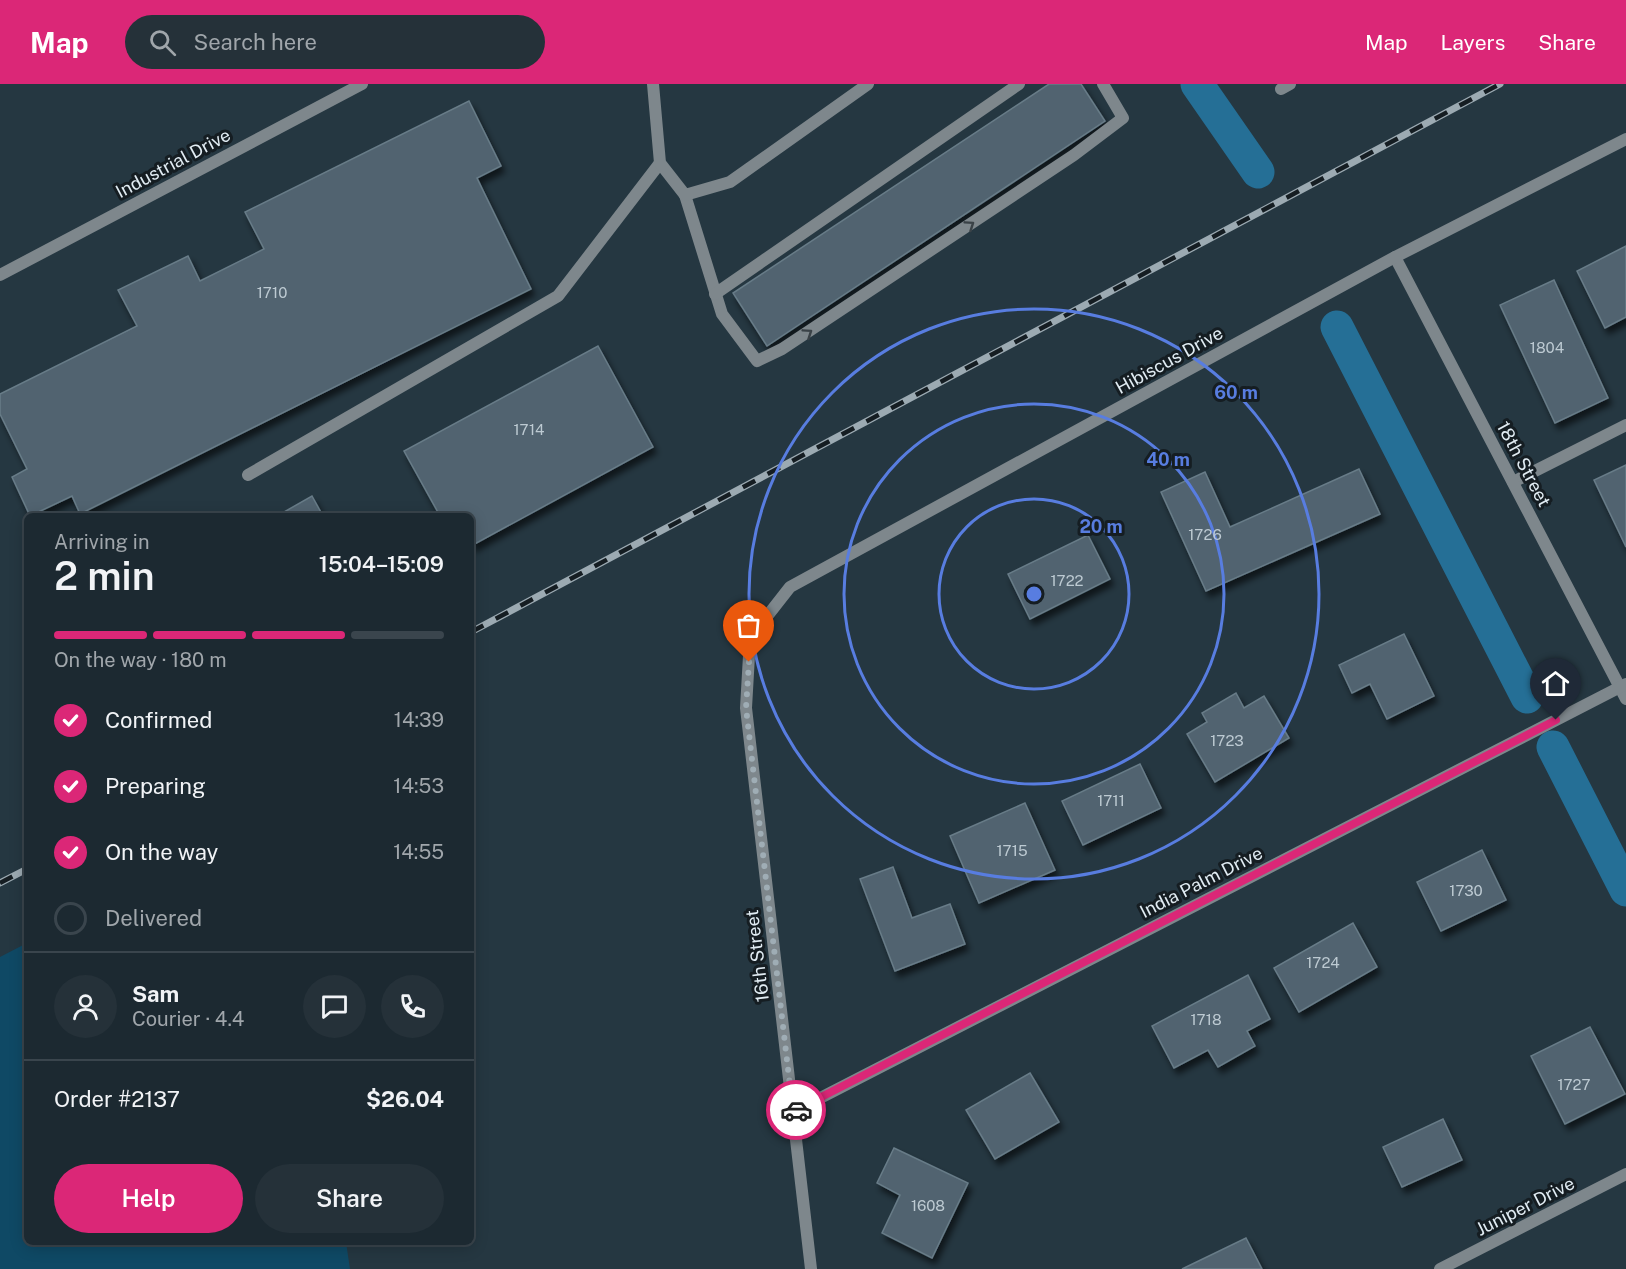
<!DOCTYPE html>
<meta charset="utf-8">
<style>
:root{--surface:#1c2931;--page:#253139;--text:#f1f3f6;--muted:#a0a6ab;--line:#3a454d;--accent:#db2777}
body{margin:0;font-family:"Public Sans",sans-serif;background:var(--page);color:var(--text);height:100vh;display:flex;flex-direction:column;font-size:22px;white-space:nowrap}
*{box-sizing:border-box;margin:0}
p{font-size:20px;color:var(--muted)}
.icon{flex:none;width:33px;height:33px;fill:none;stroke:currentColor;stroke-width:2;stroke-linecap:round;stroke-linejoin:round}
.map{position:relative;flex:1;overflow:hidden}
.details{position:absolute;left:24px;top:429px;width:450px;height:732px;display:flex;flex-direction:column;background:var(--surface);border-radius:9px;box-shadow:0 3px 15px #0003,0 0 0 2px var(--line)}
.details>*{flex:none}
.pin{position:absolute;display:grid;place-items:center;width:51px;height:51px;color:#fff;margin:-62px -26px;border-radius:50% 50% 50% 0;rotate:-45deg;box-shadow:0 0 6px #0007}
.pin .icon{rotate:45deg}
.courier{position:absolute;display:grid;place-items:center;width:60px;height:60px;margin:-30px;border:4px solid #db2777;border-radius:50%;background:#fff;color:#222;box-shadow:0 2px 8px #0007}
.overview em{font-style:normal;font-weight:600}
.overview div{display:flex;flex-direction:column-reverse}
.overview{display:flex;align-items:center;justify-content:space-between;height:102px;padding:0 30px}
h1{font-size:39px;font-weight:600;line-height:45px}
.bar{display:grid;grid-template-columns:repeat(4,1fr);gap:9px 6px;align-content:center;height:72px;padding:0 30px}
.bar i{height:8px;border-radius:4px;background:var(--line)}
.bar .current{background:var(--accent)}
.bar p{grid-column:span 4}
.line{display:flex;align-items:center;gap:15px;padding:0 30px;border-top:2px solid var(--line)}
.line div{flex:1}
.round{display:grid;place-items:center;flex:none;width:63px;height:63px;border-radius:32px;background:var(--page)}
ol{padding:0 30px;list-style:none}
li{display:flex;align-items:center;gap:18px;height:66px}
li p{margin-inline-start:auto}
li .icon{padding:6px;border-radius:50%;background:var(--accent);color:#fff;stroke-width:4}
li:last-child{color:var(--muted)}
li i{width:33px;height:33px;border:3px solid var(--line);border-radius:50%}
.primary-button{display:flex;gap:12px;margin-top:auto;padding:12px 30px}
.primary-button a{flex:1;height:69px;border-radius:36px;background:var(--accent);color:#fff;font-size:24px;font-weight:600;line-height:69px;text-align:center}
.primary-button a+a{background:var(--page);color:var(--text)}
header{display:flex;align-items:center;gap:36px;box-sizing:border-box;height:84px;padding:0 30px;background:var(--accent);color:#fff}
header strong{font-size:28px}
nav{display:flex;gap:33px;margin-inline-start:auto;font-size:21px}
.search{width:420px;height:54px;background:var(--page);display:flex;align-items:center;gap:15px;box-sizing:border-box;padding:0 21px;border-radius:33px;color:var(--muted);font-size:22px}
.map>svg:first-child{display:block}
</style>
<header>
<strong>Map</strong>
<div class="search"><svg class="icon" aria-label="search" viewBox="0 0 24 24"><circle cx="10" cy="10" r="6"/><path d="M15 15l6 6"/></svg>Search here</div>
<nav><a>Map</a><a>Layers</a><a>Share</a></nav>
</header>
<div class="map">
<svg width="1626" height="1185" viewBox="0 0 1626 1185">
<defs>
<filter id="shadow"><feDropShadow dx="3.5" dy="6" stdDeviation="3" flood-color="#0009"/></filter>
</defs>
<rect width="100%" height="100%" fill="#253741"/>
<polygon fill="#0f4965" points="27,859 27,1158 346,1158 350,1185 0,1185 0,873"/>
<g fill="none" stroke-linecap="round" stroke-linejoin="round">
<g stroke="#256f96" stroke-width="33">
<polyline points="1197,0 1258,88"/>
<polyline points="1337,243 1527,613"/>
<polyline points="1553,663 1626,806"/>
</g>
</g>
<g fill="#516470" stroke="#687c88" stroke-width="1.5" filter="url(#shadow)">
<polygon points="1049,0 1081,0 1105,37 767,262 733,209"/>
<polygon points="469,17 501,82 477,94 531,205 80,430 72,412 30,432 12,393 27,385 0,330 0,310 137,242 118,206 188,172 200,197 264,165 245,128"/>
<polygon points="1626,162 1626,233 1605,244 1577,187"/>
<polygon points="1554,196 1608,314 1555,339 1500,221"/>
<polygon points="598,262 653,363 471,462 471,432 440,432 404,367"/>
<polygon points="1626,381 1626,463 1594,396"/>
<polygon points="1359,385 1380,430 1206,507 1161,408 1205,388 1230,443"/>
<polygon points="312,412 323,432 277,432"/>
<polygon points="1088,451 1110,495 1030,535 1008,490"/>
<polygon points="1404,550 1434,612 1387,635 1370,600 1352,609 1339,581"/>
<polygon points="1236,609 1244,624 1264,612 1289,654 1215,698 1187,650 1207,638 1202,629"/>
<polygon points="1140,680 1161,724 1083,761 1062,717"/>
<polygon points="1025,719 1055,786 979,819 950,752"/>
<polygon points="1482,766 1506,816 1441,847 1417,798"/>
<polygon points="893,783 912,834 950,820 965,860 895,887 860,795"/>
<polygon points="1353,839 1377,883 1299,928 1274,884"/>
<polygon points="1248,891 1270,935 1247,947 1255,962 1218,983 1208,966 1174,984 1152,942"/>
<polygon points="1590,943 1625,1010 1565,1040 1531,972"/>
<polygon points="1030,989 1059,1038 995,1075 966,1026"/>
<polygon points="1443,1035 1462,1076 1402,1103 1383,1063"/>
<polygon points="894,1064 968,1099 932,1174 882,1149 900,1111 877,1099"/>
<polygon points="1246,1154 1262,1185 1182,1185"/>
</g>
<g fill="none" stroke-linecap="round" stroke-linejoin="round">
<g stroke="#7e878c" stroke-width="12">
<polyline points="685,111 722,230 757,277 782,265 1074,71 1123,34 1103,0"/>
<polyline points="715,210 1019,0"/>
<polyline points="248,391 558,212 660,79"/>
<polyline points="1513,398 1626,341"/>
</g>
<g stroke="#7e878c" stroke-width="12">
<polyline points="653,0 660,79 685,111 730,98 868,0"/>
<polyline points="1281,5 1290,0"/>
<polyline points="1395,173 1626,615"/>
<polyline points="0,191 362,0"/>
<polyline points="793,1028 1626,600"/>
<polyline points="811,1185 746,624 750,554 790,503 1395,173 1626,55"/>
<polyline points="1440,1185 1626,1090"/>
</g>
<g stroke="#9caab2" stroke-width="7">
<g id="rail">
<polyline points="471,548 1500,0"/>
<polyline points="0,799 27,785"/>
</g>
</g>
<use href="#rail" stroke="#151d22" stroke-width="4.5" stroke-dasharray="14" stroke-linecap="butt"/>
</g>
<defs><path id="oneway-chevron" d="M-2-3.5L2.5 0L-2 3.5" fill="none" stroke-width="1.6" stroke-linecap="round" stroke-linejoin="round" transform="scale(1.5)"/></defs>
<g stroke="#3a4247">
<use href="#oneway-chevron" transform="translate(970 141) rotate(-34)"/>
<use href="#oneway-chevron" transform="translate(808 249) rotate(-34)"/>
</g>
<g fill="none" stroke-linecap="round" stroke-linejoin="round">
<polyline stroke="#9fadb5" stroke-width="6" stroke-dasharray="0 10.8" points="749,578 746,624 793,1028 796,1026"/>
<polyline stroke="#db2777" stroke-width="8" points="796,1026 1556,636"/>
</g>
<g fill="none" stroke="#587de0" stroke-width="3">
<circle cx="1034" cy="510" r="95"/>
<circle cx="1034" cy="510" r="190"/>
<circle cx="1034" cy="510" r="285"/>
</g>
<g text-anchor="middle" dominant-baseline="central" stroke-width="6" stroke-linejoin="round" paint-order="stroke">
<g font-size="15" fill="#bdcad2">
<text x="272" y="208">1710</text>
<text x="1547" y="263">1804</text>
<text x="529" y="345">1714</text>
<text x="1205" y="450">1726</text>
<text x="1067" y="496">1722</text>
<text x="1227" y="656">1723</text>
<text x="1111" y="716">1711</text>
<text x="1012" y="766">1715</text>
<text x="1466" y="806">1730</text>
<text x="1323" y="878">1724</text>
<text x="1206" y="935">1718</text>
<text x="1574" y="1000">1727</text>
<text x="928" y="1121">1608</text>
</g>
<g font-size="18" fill="#e1ecf3" stroke="#151d22">
<text transform="translate(173 79) rotate(-28)">Industrial Drive</text>
<text transform="translate(1169 276) rotate(-29)">Hibiscus Drive</text>
<text transform="translate(1524 380) rotate(62)">18th Street</text>
<text transform="translate(1201 798) rotate(-27)">India Palm Drive</text>
<text transform="translate(757 872) rotate(-97)">16th Street</text>
<text transform="translate(1525 1122) rotate(-27)">Juniper Drive</text>
</g>
</g>
<circle cx="1034" cy="510" r="9" fill="#587de0" stroke="#151d22" stroke-width="3"/>
<g font-size="18" text-anchor="middle" font-weight="bold" fill="#587de0" stroke="#151d22" stroke-width="6" stroke-linejoin="round" paint-order="stroke">
<text x="1236" y="315">60 m</text>
<text x="1168" y="382">40 m</text>
<text x="1101" y="449">20 m</text>
</g>
</svg>
<div class="pin" style="left:749px;top:578px;background:#ea580c"><svg class="icon" aria-label="bag" viewBox="0 0 24 24"><path d="M5 8h14l-1 12H6zM9 8a3 3 0 0 1 6 0"/></svg></div>
<div class="pin" style="left:1556px;top:636px;background:#1f2937"><svg class="icon" aria-label="home" viewBox="0 0 24 24"><path d="M3 11l9-7 9 7M6 9v11h12V9"/></svg></div>
<div class="courier" style="left:796px;top:1026px"><svg class="icon" aria-label="car" viewBox="0 0 24 24"><path d="M5 17H2v-5l4-1 3-4h7l3 4 3 1v5h-3M9 17h6M6 11h13"/><circle cx="7" cy="17" r="2"/><circle cx="17" cy="17" r="2"/></svg></div>
<section class="details">
<div class="overview"><div><h1>2 min</h1><p>Arriving in</p></div><em>15:04–15:09</em></div>
<div class="bar"><i class="current"></i><i class="current"></i><i class="current"></i><i></i><p>On the way · 180 m</p></div>
<ol>
<li><svg class="icon" aria-label="check" viewBox="0 0 24 24"><path d="M5 12l5 5 9-10"/></svg>Confirmed<p>14:39</p></li>
<li><svg class="icon" aria-label="check" viewBox="0 0 24 24"><path d="M5 12l5 5 9-10"/></svg>Preparing<p>14:53</p></li>
<li><svg class="icon" aria-label="check" viewBox="0 0 24 24"><path d="M5 12l5 5 9-10"/></svg>On the way<p>14:55</p></li>
<li><i></i>Delivered</li>
</ol>
<div class="line" style="height:108px"><a class="round"><svg class="icon" aria-label="person" viewBox="0 0 24 24"><circle cx="12" cy="8" r="4"/><path d="M4 21q1-7 8-7t8 7"/></svg></a><div><b>Sam</b><p>Courier · 4.4</p></div><a class="round"><svg class="icon" aria-label="chat" viewBox="0 0 24 24"><path d="M4 5h16v11H9l-5 4z"/></svg></a><a class="round"><svg class="icon" aria-label="phone" viewBox="0 0 24 24"><path d="M5 4h4l2 5-3 2q2 4 5 5l2-3 5 2v4C11 20 4 13 5 4z"/></svg></a></div>
<div class="line" style="height:78px"><div>Order #2137</div><b>$26.04</b></div>
<div class="primary-button"><a>Help</a><a>Share</a></div>
</section>
</div>
